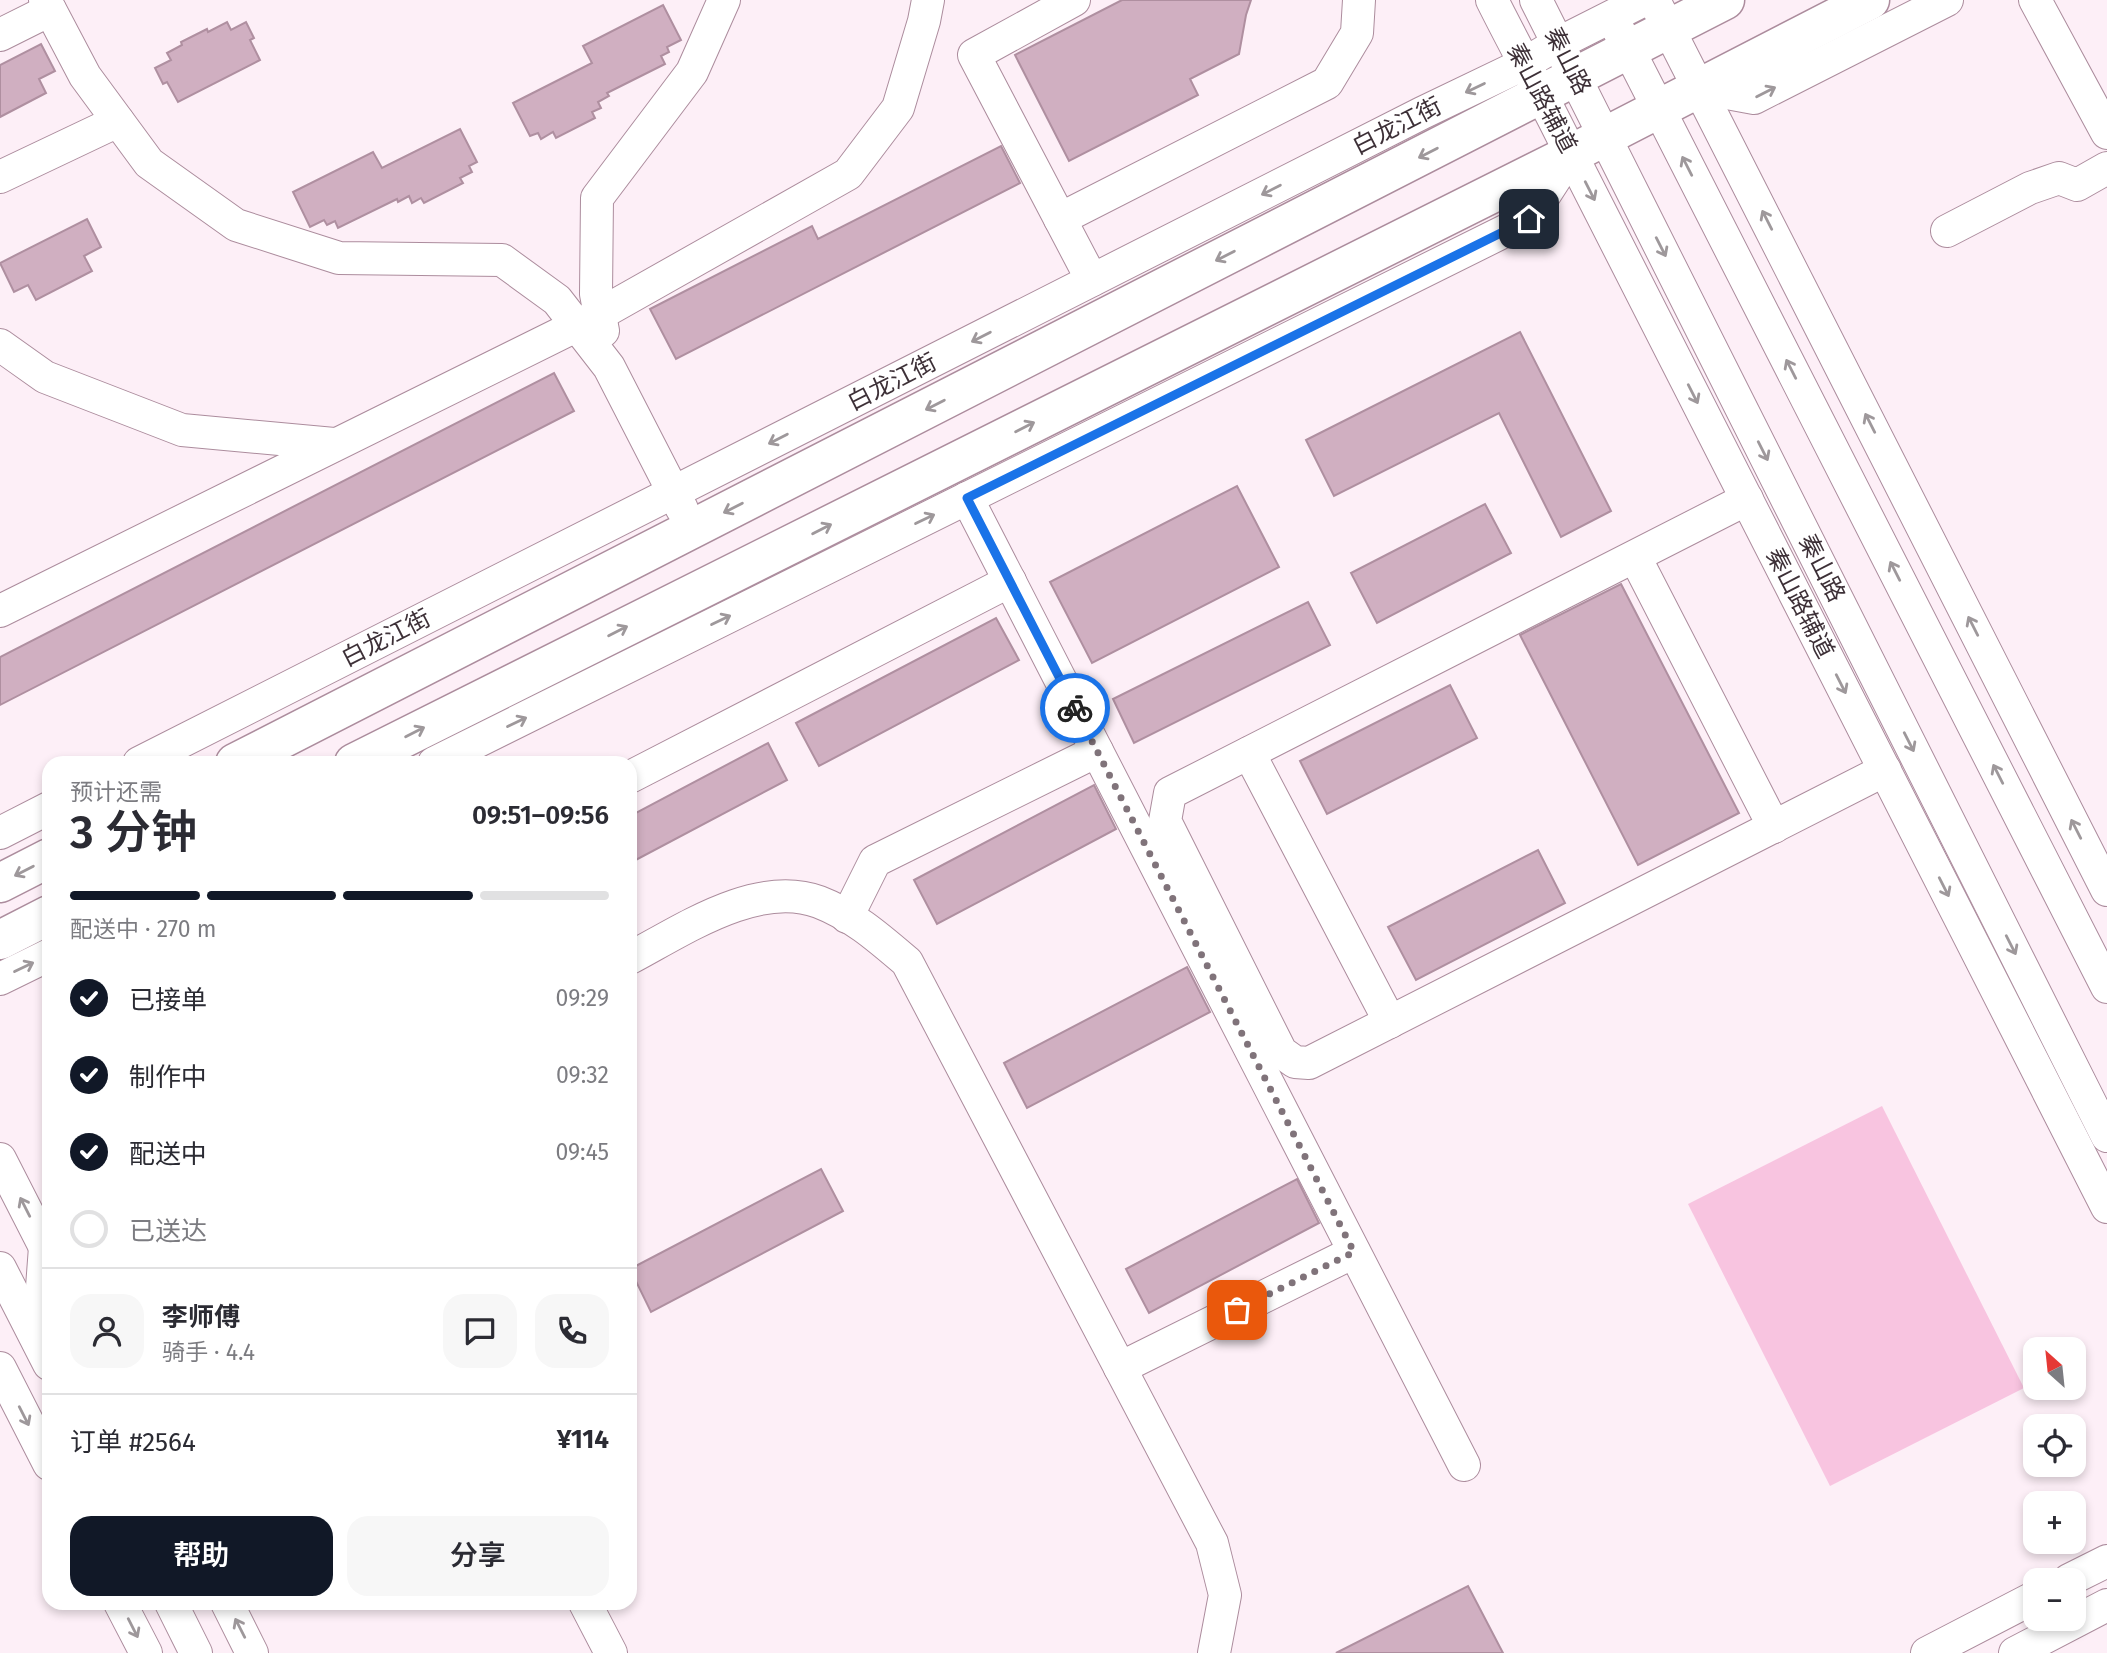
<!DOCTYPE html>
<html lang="zh">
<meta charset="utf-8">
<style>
:root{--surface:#fff;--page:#f7f7f7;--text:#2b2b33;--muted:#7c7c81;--line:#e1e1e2;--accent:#111827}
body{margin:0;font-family:"Fira Sans","Noto Sans SC",sans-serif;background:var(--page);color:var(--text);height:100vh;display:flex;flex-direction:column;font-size:26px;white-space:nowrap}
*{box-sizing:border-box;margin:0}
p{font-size:23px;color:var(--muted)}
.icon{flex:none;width:38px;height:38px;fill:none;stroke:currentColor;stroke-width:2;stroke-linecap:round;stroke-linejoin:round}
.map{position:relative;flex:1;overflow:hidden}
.details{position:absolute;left:42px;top:756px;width:595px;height:854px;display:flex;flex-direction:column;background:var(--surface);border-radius:21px;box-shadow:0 4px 10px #0003}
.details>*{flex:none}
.needle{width:46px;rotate:333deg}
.fabs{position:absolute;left:2023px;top:1337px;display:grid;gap:14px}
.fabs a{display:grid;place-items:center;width:63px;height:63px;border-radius:14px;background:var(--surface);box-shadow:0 4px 10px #0003;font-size:35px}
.pin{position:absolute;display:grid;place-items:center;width:60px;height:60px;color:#fff;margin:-30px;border-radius:14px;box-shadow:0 4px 10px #0006}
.courier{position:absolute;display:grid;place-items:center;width:70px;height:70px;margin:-35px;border:5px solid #1a73e8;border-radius:50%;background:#fff;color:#222;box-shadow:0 2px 9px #0007}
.head em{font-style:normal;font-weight:600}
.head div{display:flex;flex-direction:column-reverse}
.head{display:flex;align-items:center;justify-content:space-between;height:119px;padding:0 28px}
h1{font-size:46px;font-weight:600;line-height:52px}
.bar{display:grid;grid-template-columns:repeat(4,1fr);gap:10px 7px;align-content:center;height:84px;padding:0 28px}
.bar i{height:9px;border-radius:5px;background:var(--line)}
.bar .current{background:var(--accent)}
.bar p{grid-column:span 4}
.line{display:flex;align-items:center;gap:18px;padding:0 28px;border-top:2px solid var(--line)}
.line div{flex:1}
.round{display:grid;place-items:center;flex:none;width:74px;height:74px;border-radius:21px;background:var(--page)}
ol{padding:0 28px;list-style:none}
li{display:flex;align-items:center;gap:21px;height:77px}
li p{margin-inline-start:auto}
li .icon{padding:7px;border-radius:50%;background:var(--accent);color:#fff;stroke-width:4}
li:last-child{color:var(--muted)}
li i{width:38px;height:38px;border:4px solid var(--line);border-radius:50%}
.cta{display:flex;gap:14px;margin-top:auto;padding:14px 28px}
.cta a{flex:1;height:80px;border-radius:21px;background:var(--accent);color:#fff;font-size:28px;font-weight:600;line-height:80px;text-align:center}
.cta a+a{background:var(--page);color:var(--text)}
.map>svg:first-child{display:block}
</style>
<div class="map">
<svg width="2107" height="1653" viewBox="0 0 2107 1653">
<rect width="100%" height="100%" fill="#fdeff7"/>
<polygon fill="#f8c4e0" points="1882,1106 2024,1388 1830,1486 1688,1204"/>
<g fill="#d0afc1" stroke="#af8fa0" stroke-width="2">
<polygon points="1122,0 1251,0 1246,15 1239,54 1190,79 1198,95 1069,161 1015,55"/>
<polygon points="663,5 681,40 667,47 669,52 661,56 665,64 607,93 609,96 598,102 601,108 592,112 595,118 556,138 553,132 541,139 538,133 530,136 513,103 592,63 583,46"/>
<polygon points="227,22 231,30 246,22 254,38 250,40 260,60 178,102 167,82 163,84 155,68 171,60 167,53 182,45 181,42 207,29 208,32"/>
<polygon points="41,44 55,71 39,79 46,93 0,117 0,65"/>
<polygon points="460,129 477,162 469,166 472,172 460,178 463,183 424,203 421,198 412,203 409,196 398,202 397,199 338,228 335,221 327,225 324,220 310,227 293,192 373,152 382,168"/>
<polygon points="1001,146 1020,183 676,359 650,309 812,226 818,239"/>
<polygon points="87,219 101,247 84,256 92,271 36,300 28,285 14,292 0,263"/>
<polygon points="1520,332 1611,511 1561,537 1499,413 1334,496 1306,440"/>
<polygon points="554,373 574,411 0,705 0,657"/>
<polygon points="1237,486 1279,567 1092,663 1050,582"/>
<polygon points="1485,504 1511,553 1377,623 1351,573"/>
<polygon points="1621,584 1739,813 1638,865 1520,635"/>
<polygon points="1308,602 1330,645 1134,743 1113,699"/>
<polygon points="996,618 1019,660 819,766 796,723"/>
<polygon points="1450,685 1477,738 1327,814 1300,761"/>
<polygon points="768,743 787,780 630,863 630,816"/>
<polygon points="1094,785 1116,829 937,924 914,880"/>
<polygon points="1538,850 1565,903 1416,980 1388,927"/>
<polygon points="1187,967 1210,1012 1027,1108 1004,1063"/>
<polygon points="821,1169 843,1211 651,1312 630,1269"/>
<polygon points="1297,1179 1319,1223 1149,1313 1126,1269"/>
<polygon points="1468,1586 1503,1653 1336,1653"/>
</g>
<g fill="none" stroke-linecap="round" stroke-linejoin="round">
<g stroke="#ac8c9d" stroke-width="34">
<g id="minor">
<polyline points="45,0 85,76 149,163 236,225 339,258 502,260 557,300 609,367 682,509"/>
<polyline points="1074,0 974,55 1092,280"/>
<path d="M 1492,0 C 1518,52 1546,102 1571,154 L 2107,1207"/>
<polyline points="1536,0 2107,1136"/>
<polyline points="2035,0 2107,133"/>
<polyline points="1658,8 2107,890"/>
<polyline points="1618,29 2107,987"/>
<polyline points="0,35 50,10"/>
<polyline points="1700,88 1754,98 1947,0"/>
<polyline points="0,177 118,121"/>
<polyline points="1060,219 1327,83 1357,33 1359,0"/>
<polyline points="1947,231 2030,188 2059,178 2077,185 2107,168"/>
<polyline points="603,331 596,294 597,198 692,72 724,0"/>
<polyline points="0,345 45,377 182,430 334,444"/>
<polyline points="967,498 1464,1465"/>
<polyline points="1747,499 1170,793 1165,821 1281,1052 1295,1062 1309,1063 1885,770"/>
<polyline points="1635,557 1774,827"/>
<polyline points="0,611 600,314 848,174 898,108 924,21 928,0"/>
<polyline points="1249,753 1390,1022"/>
<polyline points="139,763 1422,113 1524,64 1559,43 1644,0"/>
<polyline points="434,763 1529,219 1571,154"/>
<polyline points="630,777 1010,581"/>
<polyline points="0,833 49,808"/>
<polyline points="847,917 875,861 1097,751"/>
<path d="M 630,958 C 683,930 757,879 819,902 C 853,915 880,939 907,962 L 1212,1543 L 1225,1595 L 1214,1653"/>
<polyline points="0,979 49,955"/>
<polyline points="0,1159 49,1255"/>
<polyline points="0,1268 49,1364"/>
<polyline points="38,1341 45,1247"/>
<polyline points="0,1368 49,1464"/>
<polyline points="1120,1368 1354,1252"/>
<polyline points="2069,1580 2107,1561"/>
<polyline points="120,1603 146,1653"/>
<polyline points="171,1603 196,1653"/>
<polyline points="227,1603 252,1653"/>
<polyline points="585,1603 611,1653"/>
<polyline points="1927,1653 2035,1597"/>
<polyline points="2015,1653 2107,1605"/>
</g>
</g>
<g stroke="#ac8c9d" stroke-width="41">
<g id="major">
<polyline points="235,763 1725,0"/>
<polyline points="354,763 1571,154 1870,0"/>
<polyline points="0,883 49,858"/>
<polyline points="0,940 49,915"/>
</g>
</g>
<use href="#minor" stroke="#fff" stroke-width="32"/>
<use href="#major" stroke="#fff" stroke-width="38"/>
</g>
<defs><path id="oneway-shaft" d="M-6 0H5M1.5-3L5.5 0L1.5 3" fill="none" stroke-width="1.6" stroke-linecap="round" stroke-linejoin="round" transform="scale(1.75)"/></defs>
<g stroke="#9e989b">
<use href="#oneway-shaft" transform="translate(1475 88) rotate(154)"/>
<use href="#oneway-shaft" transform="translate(1766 92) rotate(-27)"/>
<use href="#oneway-shaft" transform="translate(1428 153) rotate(153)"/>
<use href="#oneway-shaft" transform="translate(1687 166) rotate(-117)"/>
<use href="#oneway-shaft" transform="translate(1271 190) rotate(153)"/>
<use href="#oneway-shaft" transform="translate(1590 191) rotate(63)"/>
<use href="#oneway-shaft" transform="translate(1767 220) rotate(-117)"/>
<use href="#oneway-shaft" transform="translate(1661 247) rotate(63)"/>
<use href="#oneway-shaft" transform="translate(1225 256) rotate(153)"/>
<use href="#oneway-shaft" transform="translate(981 337) rotate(153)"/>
<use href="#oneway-shaft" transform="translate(1791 369) rotate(-117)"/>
<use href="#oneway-shaft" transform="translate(1693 394) rotate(63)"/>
<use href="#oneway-shaft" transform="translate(935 405) rotate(153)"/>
<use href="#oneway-shaft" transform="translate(1870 423) rotate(-117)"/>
<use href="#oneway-shaft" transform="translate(1025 427) rotate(-27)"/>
<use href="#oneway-shaft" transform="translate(778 439) rotate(153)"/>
<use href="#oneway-shaft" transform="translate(1763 451) rotate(63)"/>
<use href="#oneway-shaft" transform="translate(733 508) rotate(153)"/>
<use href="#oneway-shaft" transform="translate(925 519) rotate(-26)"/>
<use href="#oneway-shaft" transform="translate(822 529) rotate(-27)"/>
<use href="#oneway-shaft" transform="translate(1895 571) rotate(-117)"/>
<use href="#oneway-shaft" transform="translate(721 620) rotate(-26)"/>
<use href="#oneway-shaft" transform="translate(1973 626) rotate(-117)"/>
<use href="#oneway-shaft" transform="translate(618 631) rotate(-27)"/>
<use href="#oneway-shaft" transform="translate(1841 684) rotate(63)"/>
<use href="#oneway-shaft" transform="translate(517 722) rotate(-26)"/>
<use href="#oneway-shaft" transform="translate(415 732) rotate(-27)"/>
<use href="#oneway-shaft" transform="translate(1909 742) rotate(63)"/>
<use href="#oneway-shaft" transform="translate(1998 774) rotate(-117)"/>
<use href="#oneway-shaft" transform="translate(2076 829) rotate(-117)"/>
<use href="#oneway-shaft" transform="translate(24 871) rotate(153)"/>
<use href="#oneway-shaft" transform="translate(1944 887) rotate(63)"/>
<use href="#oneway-shaft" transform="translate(2011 945) rotate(63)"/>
<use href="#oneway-shaft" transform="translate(24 967) rotate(-26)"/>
<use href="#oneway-shaft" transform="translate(25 1207) rotate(-117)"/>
<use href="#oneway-shaft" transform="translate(24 1416) rotate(63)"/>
<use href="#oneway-shaft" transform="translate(133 1628) rotate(63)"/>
<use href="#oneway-shaft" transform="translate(240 1628) rotate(-117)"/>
</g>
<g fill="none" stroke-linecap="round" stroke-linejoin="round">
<polyline stroke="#80737a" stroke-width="7" stroke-dasharray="0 12.6" points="1075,708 1354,1252 1237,1310"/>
<polyline stroke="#1a73e8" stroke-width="9" points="1075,708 967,498 1529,219"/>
</g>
<g text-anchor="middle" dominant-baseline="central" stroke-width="5" stroke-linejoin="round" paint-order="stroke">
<g font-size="24" fill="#3d3037" stroke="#fff">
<text transform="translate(1568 61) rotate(63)">秦山路</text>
<text transform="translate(1542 98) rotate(62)">秦山路辅道</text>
<text transform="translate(1397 126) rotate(-27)">白龙江街</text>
<text transform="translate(892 382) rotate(-27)">白龙江街</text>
<text transform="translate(1822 568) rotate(63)">秦山路</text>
<text transform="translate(1800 603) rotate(63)">秦山路辅道</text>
<text transform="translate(386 638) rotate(-27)">白龙江街</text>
</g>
</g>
</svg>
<div class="fabs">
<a><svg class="needle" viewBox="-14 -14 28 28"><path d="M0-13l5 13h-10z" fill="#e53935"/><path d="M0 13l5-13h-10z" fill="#7c7c81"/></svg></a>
<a><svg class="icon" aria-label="locate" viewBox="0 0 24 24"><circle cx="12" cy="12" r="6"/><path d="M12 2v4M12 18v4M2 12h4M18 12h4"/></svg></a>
<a>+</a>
<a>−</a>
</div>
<div class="pin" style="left:1237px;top:1310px;background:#ea580c"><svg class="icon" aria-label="bag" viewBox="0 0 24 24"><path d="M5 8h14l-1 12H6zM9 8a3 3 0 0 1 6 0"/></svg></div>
<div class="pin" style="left:1529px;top:219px;background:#1f2937"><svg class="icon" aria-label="home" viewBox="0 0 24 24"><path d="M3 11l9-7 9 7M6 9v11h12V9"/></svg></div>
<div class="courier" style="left:1075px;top:708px"><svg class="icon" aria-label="bike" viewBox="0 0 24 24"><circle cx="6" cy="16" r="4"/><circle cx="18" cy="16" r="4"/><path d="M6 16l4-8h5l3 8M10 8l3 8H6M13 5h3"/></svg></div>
<section class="details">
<div class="head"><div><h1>3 分钟</h1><p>预计还需</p></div><em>09:51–09:56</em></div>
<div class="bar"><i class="current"></i><i class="current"></i><i class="current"></i><i></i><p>配送中 · 270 m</p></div>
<ol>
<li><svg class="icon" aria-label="check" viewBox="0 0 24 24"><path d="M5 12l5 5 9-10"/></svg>已接单<p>09:29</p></li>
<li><svg class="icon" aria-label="check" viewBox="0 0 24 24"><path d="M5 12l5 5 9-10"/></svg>制作中<p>09:32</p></li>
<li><svg class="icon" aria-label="check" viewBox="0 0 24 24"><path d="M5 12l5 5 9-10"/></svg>配送中<p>09:45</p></li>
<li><i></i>已送达</li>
</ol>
<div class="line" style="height:126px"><a class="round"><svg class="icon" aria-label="person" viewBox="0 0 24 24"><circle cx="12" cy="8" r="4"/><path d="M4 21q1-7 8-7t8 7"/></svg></a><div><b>李师傅</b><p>骑手 · 4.4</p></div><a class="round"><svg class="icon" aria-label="chat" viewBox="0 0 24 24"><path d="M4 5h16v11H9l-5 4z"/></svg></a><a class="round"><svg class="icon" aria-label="phone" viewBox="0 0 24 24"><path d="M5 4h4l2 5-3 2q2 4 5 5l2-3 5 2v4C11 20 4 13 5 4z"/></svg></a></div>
<div class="line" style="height:91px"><div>订单 #2564</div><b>¥114</b></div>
<div class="cta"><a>帮助</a><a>分享</a></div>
</section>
</div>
